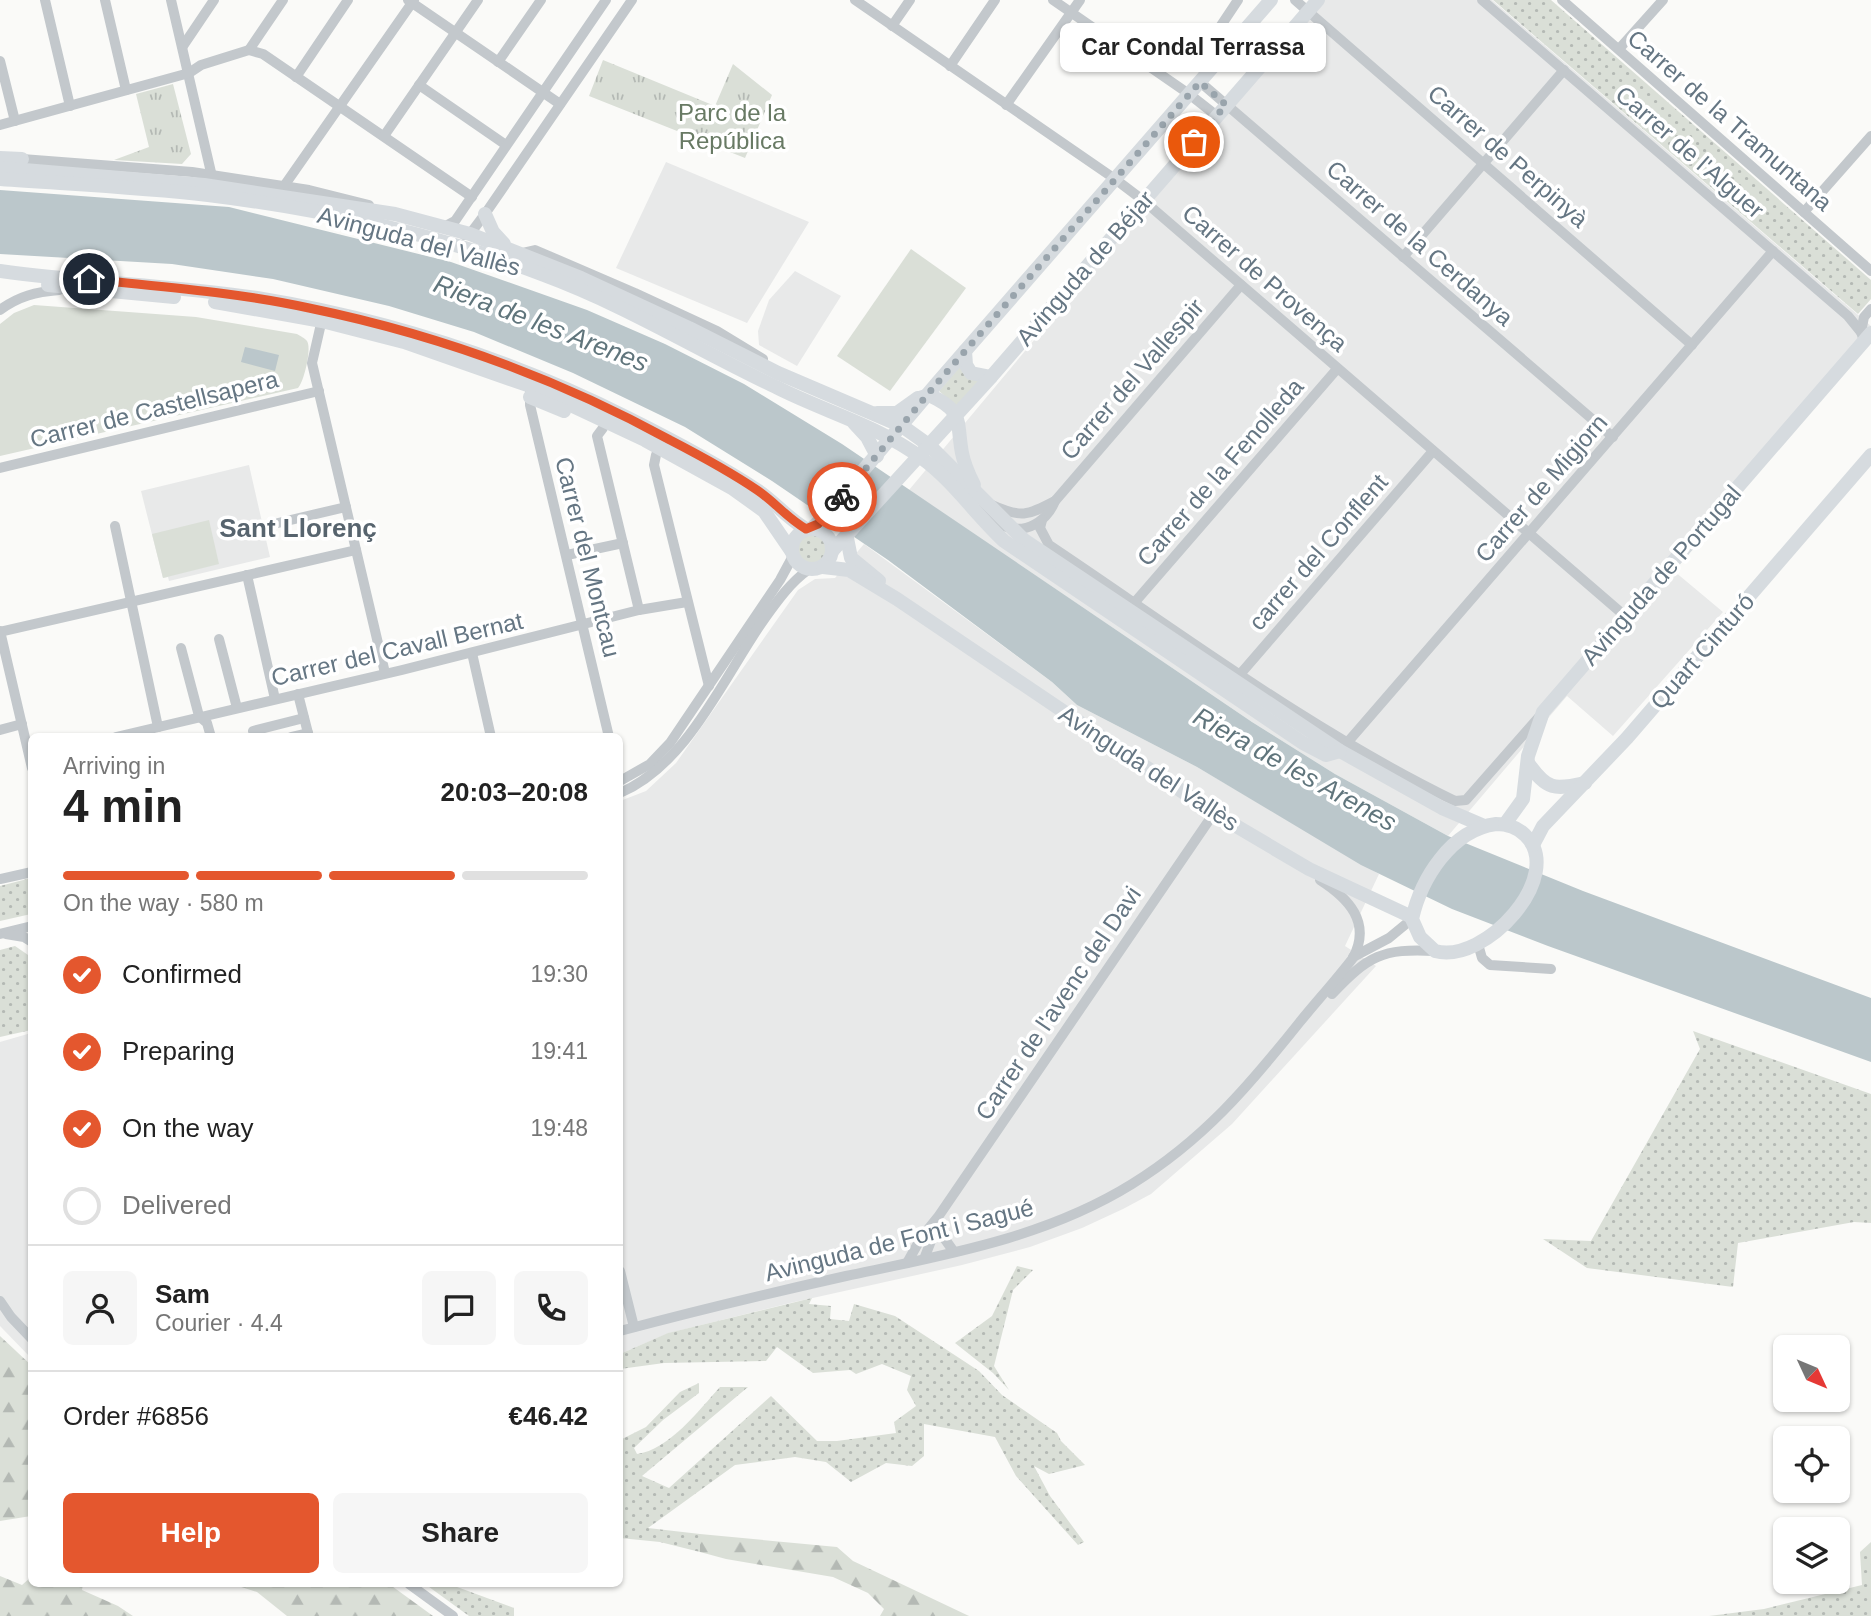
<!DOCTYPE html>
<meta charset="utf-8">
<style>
:root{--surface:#fff;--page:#f6f6f6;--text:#222;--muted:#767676;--line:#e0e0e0;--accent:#e4572e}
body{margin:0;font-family:Helvetica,sans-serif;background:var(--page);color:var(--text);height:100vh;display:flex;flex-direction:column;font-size:26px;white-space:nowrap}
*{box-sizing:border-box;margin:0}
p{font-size:23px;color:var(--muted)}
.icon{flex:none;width:38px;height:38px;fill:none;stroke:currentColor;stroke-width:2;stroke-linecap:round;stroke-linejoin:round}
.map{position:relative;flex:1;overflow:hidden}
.side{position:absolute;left:28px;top:733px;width:595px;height:854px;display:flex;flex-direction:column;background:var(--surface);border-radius:10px;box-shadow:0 2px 5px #0004}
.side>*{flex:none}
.needle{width:46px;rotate:134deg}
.controls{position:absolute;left:1773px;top:1335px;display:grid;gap:14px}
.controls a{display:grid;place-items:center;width:77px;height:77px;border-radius:10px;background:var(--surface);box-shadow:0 2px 5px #0004;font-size:35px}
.pin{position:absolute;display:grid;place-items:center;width:60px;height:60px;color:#fff;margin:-30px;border:4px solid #fff;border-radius:50%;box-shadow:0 2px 7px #0007}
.courier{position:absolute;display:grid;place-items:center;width:70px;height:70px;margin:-35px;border:5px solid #e4572e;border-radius:50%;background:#fff;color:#222;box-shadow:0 2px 9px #0007}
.bubble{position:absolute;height:49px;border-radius:10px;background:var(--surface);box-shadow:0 2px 5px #0004;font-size:23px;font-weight:600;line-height:49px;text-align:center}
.summary em{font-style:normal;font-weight:600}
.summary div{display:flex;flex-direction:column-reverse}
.summary{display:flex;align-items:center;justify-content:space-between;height:119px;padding:0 35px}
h1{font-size:46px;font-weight:600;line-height:52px}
.bar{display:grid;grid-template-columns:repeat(4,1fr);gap:10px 7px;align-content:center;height:84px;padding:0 35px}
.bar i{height:9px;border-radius:5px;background:var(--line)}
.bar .current{background:var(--accent)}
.bar p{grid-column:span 4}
.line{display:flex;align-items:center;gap:18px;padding:0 35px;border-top:2px solid var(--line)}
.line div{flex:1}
.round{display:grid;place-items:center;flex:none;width:74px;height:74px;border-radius:10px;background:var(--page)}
ol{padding:0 35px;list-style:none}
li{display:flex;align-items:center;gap:21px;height:77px}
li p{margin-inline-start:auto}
li .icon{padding:7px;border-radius:50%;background:var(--accent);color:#fff;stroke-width:4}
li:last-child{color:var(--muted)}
li i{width:38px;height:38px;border:4px solid var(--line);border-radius:50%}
.action{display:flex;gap:14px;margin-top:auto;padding:14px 35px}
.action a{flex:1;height:80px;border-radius:10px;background:var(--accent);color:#fff;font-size:28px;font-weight:600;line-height:80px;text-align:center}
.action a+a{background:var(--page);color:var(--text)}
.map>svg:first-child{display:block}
</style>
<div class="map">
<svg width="1871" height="1616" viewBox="0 0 1871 1616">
<defs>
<pattern id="grass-dots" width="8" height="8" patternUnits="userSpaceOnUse" patternTransform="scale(1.75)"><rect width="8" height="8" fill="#dadfd7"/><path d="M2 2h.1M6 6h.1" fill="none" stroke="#b4b9b4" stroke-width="1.8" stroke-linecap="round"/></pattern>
<pattern id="forest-firs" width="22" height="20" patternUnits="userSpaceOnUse" patternTransform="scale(1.75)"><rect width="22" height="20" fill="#dadfd7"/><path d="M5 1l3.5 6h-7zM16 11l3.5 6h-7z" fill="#b4b9b4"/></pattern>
<pattern id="park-tufts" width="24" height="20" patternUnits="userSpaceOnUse" patternTransform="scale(1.75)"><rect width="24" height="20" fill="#dadfd7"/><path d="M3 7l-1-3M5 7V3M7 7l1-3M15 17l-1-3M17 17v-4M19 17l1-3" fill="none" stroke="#b4b9b4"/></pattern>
</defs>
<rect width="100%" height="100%" fill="#fafaf8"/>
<g fill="#e8e9e9">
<polygon points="1318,0 1492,0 1871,326 1871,341 1674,571 1723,612 1613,736 1567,696 1448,836 1335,774 1252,722 909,490"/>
<polygon points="666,162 809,222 747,323 616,268"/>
<polygon points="795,271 841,296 797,366 759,345 758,331 769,300"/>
<polygon points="249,465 270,557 169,581 168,577 163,578 141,491"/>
<polygon points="864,544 1052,682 1077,705 1197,767 1379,874 1345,946 1376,966 1232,1124 1151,1194 1123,1209 1082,1228 1030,1247 962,1265 790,1303 669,1333 620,1354 620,801 646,791 676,763 798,590 815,579 835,578"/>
<polygon points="31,1033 31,1358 0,1326 0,1042"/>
</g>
<g fill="url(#grass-dots)">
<polygon points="1493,0 1551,0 1871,280 1871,299 1858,314"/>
<polygon points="962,364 980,381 957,407 939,391"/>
<circle cx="812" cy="549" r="15"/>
<polygon points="31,878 31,914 0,921 0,886"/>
<polygon points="15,946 31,957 31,1030 0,1037 0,950"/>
<polygon points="1693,1031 1871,1094 1871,1223 1854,1222 1738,1243 1733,1287 1587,1268 1543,1239 1591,1241 1700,1049"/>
<polygon points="1017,1266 1033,1270 1013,1290 994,1366 1009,1390 993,1373 955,1343 992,1316"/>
<path d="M 812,1298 L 809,1304 L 831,1306 L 830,1319 L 849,1321 L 854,1304 L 895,1316 L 979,1371 L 1002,1395 L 1057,1433 L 1061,1441 L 1085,1465 L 1049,1474 L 1034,1466 L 1050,1496 L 1084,1542 L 1078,1545 L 1016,1476 L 995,1437 L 924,1424 L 924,1456 L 912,1466 L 886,1463 L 851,1482 L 826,1462 L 795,1457 L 735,1465 L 648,1528 L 700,1534 L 700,1552 L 660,1542 L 620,1538 L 620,1440 L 646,1427 L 680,1392 L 699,1383 L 699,1393 L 663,1420 L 634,1448 L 637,1454 C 669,1450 699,1410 720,1387 L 748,1387 L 642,1476 L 669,1488 L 771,1396 L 817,1441 L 837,1441 L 896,1433 L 894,1422 L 916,1406 L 907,1390 L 911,1376 L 882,1364 L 856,1374 L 850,1370 L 813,1373 L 777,1347 L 766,1361 L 664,1363 L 620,1369 L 620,1354 L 668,1333 Z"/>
<polygon points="1871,1542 1871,1616 1709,1616 1764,1609 1862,1585 1860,1552"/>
<polygon points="425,1584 449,1584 514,1608 514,1616 469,1616"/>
</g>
<g fill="url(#forest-firs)">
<polygon points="0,1336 32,1366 31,1516 0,1521"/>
<polygon points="700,1534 837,1547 853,1561 969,1616 880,1616 884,1609 868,1593 833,1577 726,1559 700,1552"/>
<polygon points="0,1576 22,1585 31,1577 32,1584 83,1584 82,1590 118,1606 133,1616 0,1616"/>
<polygon points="232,1584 389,1584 433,1616 287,1616 257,1592"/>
</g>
<g fill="url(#park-tufts)">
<polygon points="603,60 715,106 733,64 772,95 745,158 589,96"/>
<polygon points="173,84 191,154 182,164 114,160 149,147 136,94"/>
</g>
<g fill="#dadfd7">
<polygon points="911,249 966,288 890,391 837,356"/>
<path d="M 34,305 L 196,317 L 297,334 C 300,336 305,338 307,341 C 312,348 304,382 298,388 L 0,456 L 0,324 L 14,313 Z"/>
<polygon points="209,520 219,564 163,578 152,534"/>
</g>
<g fill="#bbc7cb">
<polygon points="0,190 229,207 451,262 587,310 665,344 744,384 842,444 1252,722 1335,774 1448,836 1583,891 1871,998 1871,1062 1548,946 1452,909 1361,865 1197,767 1077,705 1052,682 888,560 772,481 685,427 573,373 474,332 389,306 273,279 172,264 0,254"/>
<polygon points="245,347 279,355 275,371 241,362"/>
</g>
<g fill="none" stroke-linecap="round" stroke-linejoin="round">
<g stroke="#c3c8cc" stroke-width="10">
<polyline points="45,0 70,106"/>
<polyline points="105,0 126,90"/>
<polyline points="171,0 213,181"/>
<polyline points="408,0 560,104"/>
<polyline points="855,0 1115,179 1144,201 1625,616"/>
<polyline points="1053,0 1189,94 1217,116"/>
<polyline points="1295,0 1692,345"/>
<polyline points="1482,0 1848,316 1861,332 1864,341"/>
<polyline points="1562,0 1871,271"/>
<polyline points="892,26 910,0"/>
<polyline points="183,46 214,0"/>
<polyline points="1619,49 1663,0"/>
<polyline points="249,50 263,54 472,197"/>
<polyline points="249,50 283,0"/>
<polyline points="0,61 15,121"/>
<polyline points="498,62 541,0"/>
<polyline points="950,66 995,0"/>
<polyline points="1211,67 1218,30 1238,0"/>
<polyline points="296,77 348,0"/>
<polyline points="1200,82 1613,437"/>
<polyline points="419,85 506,145"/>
<polyline points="1006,105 1080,0"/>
<polyline points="0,125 189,73 201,65 249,50"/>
<polyline points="384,136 478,0"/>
<polyline points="22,159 192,172 309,190 369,205"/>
<polyline points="284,186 414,0"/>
<polyline points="1804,212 1871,136"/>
<polyline points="444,227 455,221 606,0"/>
<polyline points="464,235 470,234 485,214 632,0"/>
<polyline points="522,253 535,250 635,293 717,331 763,359"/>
<polyline points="1403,257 1564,70"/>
<path d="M 0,310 C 19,296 36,292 59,290"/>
<polyline points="323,315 312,363 385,673"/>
<polyline points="1861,332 1864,317 1871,309"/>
<polyline points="530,392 530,405 609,737"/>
<polyline points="603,428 597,436 639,610"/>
<polyline points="656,455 654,465 709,686"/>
<polyline points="0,468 319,391"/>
<path d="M 992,505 C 1021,518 1027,516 1055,501"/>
<path d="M 980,510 C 987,516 995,523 1004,526 C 1026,535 1047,521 1055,501 L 1241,285"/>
<path d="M 1042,520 L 1040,528 L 1049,545 C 1182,634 1311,731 1455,801 L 1466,800 L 1539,717"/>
<polyline points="278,523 346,507"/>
<polyline points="115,526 158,727"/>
<polyline points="567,555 623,543"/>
<polyline points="247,575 275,699"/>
<polyline points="1135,602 1337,369"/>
<polyline points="0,631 32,768"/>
<polyline points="0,632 356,550"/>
<polyline points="219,639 237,708"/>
<polyline points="181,648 199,716 207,723 211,737"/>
<polyline points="472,653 491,737"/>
<polyline points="1236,679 1433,451"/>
<polyline points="298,694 309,737"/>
<polyline points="0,730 22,724"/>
<polyline points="253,731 304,718"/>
<polyline points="116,737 402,670 639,610 687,602"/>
<polyline points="291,737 308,733"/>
<polyline points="1340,751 1773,251"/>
<polyline points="620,781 650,764 670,743 780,580 793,556"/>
<path d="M 620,793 C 688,764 724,676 765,618 C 778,600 791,582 808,570"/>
<polyline points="0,879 32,872"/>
<polyline points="0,934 32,926"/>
<polyline points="6,934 24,937 32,942"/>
<polyline points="1478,944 1482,958 1490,965 1551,969"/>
<polyline points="1353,957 1389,938 1412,919"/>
<path d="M 1332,994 C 1368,956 1382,948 1435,951"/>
<polyline points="938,1225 942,1235 954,1252"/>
<polyline points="924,1259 938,1223"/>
<polyline points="907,1263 921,1238 938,1217 1214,813"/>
<polyline points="620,1271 634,1327"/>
<polyline points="0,1301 11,1317 32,1339"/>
<path d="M 620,1331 C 695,1311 770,1293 846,1276 C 945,1255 1045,1238 1132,1184 C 1203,1140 1248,1087 1299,1023 C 1317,1001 1336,980 1353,958 C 1372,922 1348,898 1320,880"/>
<polyline points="409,1584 453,1616"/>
</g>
<g stroke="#d6dbdf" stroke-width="14">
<polyline points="0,158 22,159"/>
<polyline points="0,168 204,185 395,214 470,234 581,278 689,328 778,373 902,426 930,446 1024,540 1340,751 1442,808 1484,826"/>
<path d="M 0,179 C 69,184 139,187 208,195 C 321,209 437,234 544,275 C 625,305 698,350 776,387 C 825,412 879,426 923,459 C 954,482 976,515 1004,541 L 1303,743 L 1326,755 L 1340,751"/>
<polyline points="485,214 493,232 504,244"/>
<path d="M 0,271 C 85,283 172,285 257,298 C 385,319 512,360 628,418 C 672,440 716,463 757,490 C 775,502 787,518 806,529"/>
<polyline points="48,285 174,297"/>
<polyline points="215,302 322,321 404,342 530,386 645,440 732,488 764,511 792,552"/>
<polyline points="965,351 966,365 971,373 991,377"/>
<polyline points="530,397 564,411"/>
<path d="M 920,398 L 929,395 C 965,411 956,422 962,453 C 964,464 969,475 974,485"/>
<polyline points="877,413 897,413 918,398"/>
<polyline points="854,423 867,437 877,456"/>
<circle cx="812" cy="549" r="20"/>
<polyline points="811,529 822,519 938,382 1271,0"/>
<polyline points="847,538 851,558 879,581"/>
<polyline points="833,550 991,377 1318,0"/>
<polyline points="823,567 849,570 897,599 1214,813 1309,869 1412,917"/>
<path d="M 1528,763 C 1547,790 1554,790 1585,783"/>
<path d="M 1496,824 C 1508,824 1517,827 1525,835 C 1567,875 1485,965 1435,951 L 1420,937 L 1412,919 C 1421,879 1451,830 1496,824 Z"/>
<polyline points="1505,824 1523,799 1528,756 1543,712 1871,333"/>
<polyline points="1533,845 1543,826 1627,738 1871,455"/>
</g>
</g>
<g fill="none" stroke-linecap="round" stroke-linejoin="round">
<polyline stroke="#99a4ac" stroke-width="7" stroke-dasharray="0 12.6" points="842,497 938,382 1200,82 1226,105 1194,142"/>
<path stroke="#e4572e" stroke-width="9" d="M 89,279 C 162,287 236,292 309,308 C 435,334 557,378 670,440 C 699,455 729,471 757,490 C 775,502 787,518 806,529 L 818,524 L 842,497"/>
</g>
<g text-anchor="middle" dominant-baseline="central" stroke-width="7" stroke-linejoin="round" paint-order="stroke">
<g font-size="24" fill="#687a64" stroke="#fff">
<text x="732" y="112">Parc de la<tspan x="732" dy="28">República</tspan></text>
</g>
<g font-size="24" fill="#657683" stroke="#fff">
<text transform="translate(1730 120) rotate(41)">Carrer de la Tramuntana</text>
<text transform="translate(1690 152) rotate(41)">Carrer de l'Alguer</text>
<text transform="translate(1508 156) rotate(41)">Carrer de Perpinyà</text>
<text transform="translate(419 241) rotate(15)">Avinguda del Vallès</text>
<text transform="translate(1420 243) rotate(41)">Carrer de la Cerdanya</text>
<text transform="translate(1085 268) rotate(-49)">Avinguda de Béjar</text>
<text transform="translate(1265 278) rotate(41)">Carrer de Provença</text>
<text transform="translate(1132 379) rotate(-49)">Carrer del Vallespir</text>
<text transform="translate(154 409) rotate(-14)">Carrer de Castellsapera</text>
<text transform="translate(1220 472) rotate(-49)">Carrer de la Fenolleda</text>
<text transform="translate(1541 488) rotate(-49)">Carrer de Migjorn</text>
<text transform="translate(1318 552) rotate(-49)">carrer del Conflent</text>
<text transform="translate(588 557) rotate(76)">Carrer del Montcau</text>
<text transform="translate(1661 575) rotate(-49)">Avinguda de Portugal</text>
<text transform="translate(397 649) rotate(-13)">Carrer del Cavall Bernat</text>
<text transform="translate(1702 651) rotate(-49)">Quart Cinturó</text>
<text transform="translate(1149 768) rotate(33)">Avinguda del Vallès</text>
<text transform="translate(1058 1003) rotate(-56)">Carrer de l'avenc del Davi</text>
<text transform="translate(899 1240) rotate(-14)">Avinguda de Font i Sagué</text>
</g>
<g font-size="26" font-style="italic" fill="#60757c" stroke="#fff">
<text transform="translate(541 323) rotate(21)">Riera de les Arenes</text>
<text transform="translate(1295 769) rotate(29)">Riera de les Arenes</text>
</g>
<g font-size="26" font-weight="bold" fill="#57646e" stroke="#fff">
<text x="298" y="528">Sant Llorenç</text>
</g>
</g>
</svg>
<div class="controls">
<a><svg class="needle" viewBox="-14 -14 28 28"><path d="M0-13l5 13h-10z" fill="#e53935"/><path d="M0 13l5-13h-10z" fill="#767676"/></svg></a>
<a><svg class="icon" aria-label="locate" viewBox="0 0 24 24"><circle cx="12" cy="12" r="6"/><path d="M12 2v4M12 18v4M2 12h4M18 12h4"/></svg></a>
<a><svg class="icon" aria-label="layers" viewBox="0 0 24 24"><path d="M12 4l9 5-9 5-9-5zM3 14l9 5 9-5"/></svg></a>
</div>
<div class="pin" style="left:1194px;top:142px;background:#ea580c"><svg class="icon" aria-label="bag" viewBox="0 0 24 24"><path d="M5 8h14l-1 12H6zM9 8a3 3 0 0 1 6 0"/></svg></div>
<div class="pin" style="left:89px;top:279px;background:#1f2937"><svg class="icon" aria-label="home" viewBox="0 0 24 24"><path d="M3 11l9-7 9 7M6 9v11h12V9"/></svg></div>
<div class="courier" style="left:842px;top:497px"><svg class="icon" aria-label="bike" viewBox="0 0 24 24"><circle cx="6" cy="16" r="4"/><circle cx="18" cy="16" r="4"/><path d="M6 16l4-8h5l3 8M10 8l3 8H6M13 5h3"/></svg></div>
<div class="bubble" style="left:1060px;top:23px;width:266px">Car Condal Terrassa</div>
<section class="side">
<div class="summary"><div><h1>4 min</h1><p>Arriving in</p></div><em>20:03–20:08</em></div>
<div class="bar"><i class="current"></i><i class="current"></i><i class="current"></i><i></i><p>On the way · 580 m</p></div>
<ol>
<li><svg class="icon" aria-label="check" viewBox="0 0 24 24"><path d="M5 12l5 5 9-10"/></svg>Confirmed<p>19:30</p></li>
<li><svg class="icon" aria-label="check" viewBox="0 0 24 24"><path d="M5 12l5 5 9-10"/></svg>Preparing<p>19:41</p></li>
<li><svg class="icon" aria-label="check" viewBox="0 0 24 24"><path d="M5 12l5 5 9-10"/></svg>On the way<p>19:48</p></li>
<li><i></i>Delivered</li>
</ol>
<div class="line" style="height:126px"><a class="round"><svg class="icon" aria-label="person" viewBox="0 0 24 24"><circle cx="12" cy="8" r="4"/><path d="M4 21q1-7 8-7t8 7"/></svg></a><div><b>Sam</b><p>Courier · 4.4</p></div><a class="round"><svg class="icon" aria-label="chat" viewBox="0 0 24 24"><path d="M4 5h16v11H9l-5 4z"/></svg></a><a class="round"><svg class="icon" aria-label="phone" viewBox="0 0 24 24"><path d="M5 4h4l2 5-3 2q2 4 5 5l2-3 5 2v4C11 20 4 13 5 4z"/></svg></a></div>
<div class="line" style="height:91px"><div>Order #6856</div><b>€46.42</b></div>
<div class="action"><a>Help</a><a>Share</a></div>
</section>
</div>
